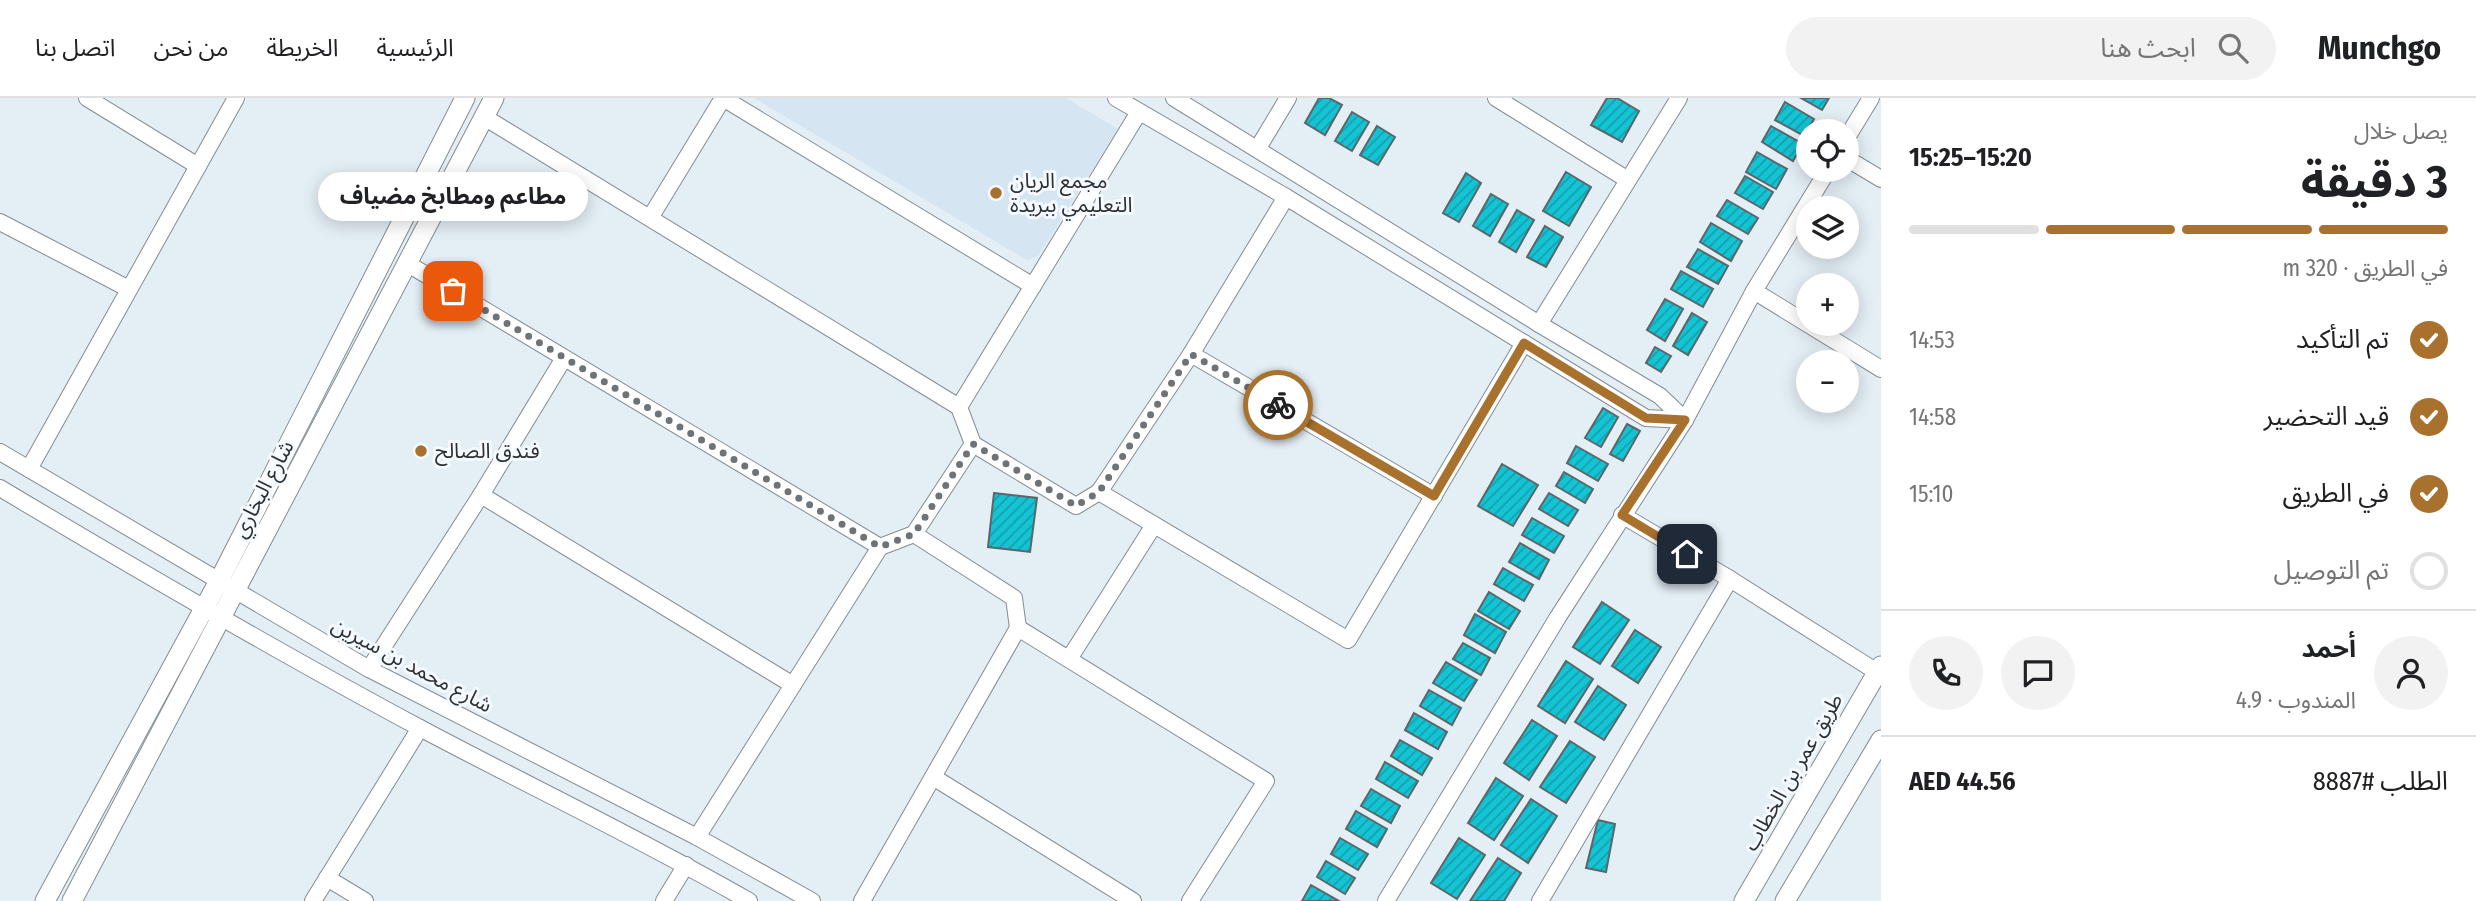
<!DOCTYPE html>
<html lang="ar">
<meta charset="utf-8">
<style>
:root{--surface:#fff;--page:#f2f2f2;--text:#202124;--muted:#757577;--line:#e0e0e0;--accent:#a9712e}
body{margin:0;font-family:"Fira Sans Condensed","Noto Sans Arabic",sans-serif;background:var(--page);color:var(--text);direction:rtl;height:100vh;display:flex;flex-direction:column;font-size:26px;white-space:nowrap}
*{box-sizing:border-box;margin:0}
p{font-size:23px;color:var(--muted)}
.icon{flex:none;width:38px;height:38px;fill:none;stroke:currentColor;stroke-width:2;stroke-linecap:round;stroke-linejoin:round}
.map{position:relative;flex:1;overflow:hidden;direction:ltr}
.side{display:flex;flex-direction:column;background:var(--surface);width:595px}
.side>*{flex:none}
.fabs{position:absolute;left:1796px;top:21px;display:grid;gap:14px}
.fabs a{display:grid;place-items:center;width:63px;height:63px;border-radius:50%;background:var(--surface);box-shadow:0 4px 18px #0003;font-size:35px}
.pin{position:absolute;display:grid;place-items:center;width:60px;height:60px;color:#fff;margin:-30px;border-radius:14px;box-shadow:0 4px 10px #0006}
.courier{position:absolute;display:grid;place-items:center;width:70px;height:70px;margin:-35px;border:5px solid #a9712e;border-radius:50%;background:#fff;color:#222;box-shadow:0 2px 9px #0007}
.bubble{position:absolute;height:49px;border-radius:24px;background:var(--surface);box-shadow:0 4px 18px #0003;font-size:23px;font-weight:700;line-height:49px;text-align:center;direction:rtl}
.overview em{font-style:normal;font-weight:700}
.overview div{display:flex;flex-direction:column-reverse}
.overview{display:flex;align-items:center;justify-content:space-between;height:119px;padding:0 28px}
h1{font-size:46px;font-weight:700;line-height:52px}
.bar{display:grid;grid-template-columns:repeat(4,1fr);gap:10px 7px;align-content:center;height:84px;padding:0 28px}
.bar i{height:9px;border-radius:5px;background:var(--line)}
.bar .active{background:var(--accent)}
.bar p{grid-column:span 4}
.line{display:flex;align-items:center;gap:18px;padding:0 28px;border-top:2px solid var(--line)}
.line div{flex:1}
.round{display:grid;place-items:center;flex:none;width:74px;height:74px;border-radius:37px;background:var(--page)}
ol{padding:0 28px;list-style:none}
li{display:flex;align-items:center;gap:21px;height:77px}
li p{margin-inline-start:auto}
li .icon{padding:7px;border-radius:50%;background:var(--accent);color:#fff;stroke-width:4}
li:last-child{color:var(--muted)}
li i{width:38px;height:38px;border:4px solid var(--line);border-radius:50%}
header{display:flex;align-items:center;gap:42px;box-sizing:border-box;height:98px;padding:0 35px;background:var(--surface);border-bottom:2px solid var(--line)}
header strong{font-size:33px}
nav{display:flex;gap:38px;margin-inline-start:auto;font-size:24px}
.search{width:490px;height:63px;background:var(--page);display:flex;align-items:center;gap:18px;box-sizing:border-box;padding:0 24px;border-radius:38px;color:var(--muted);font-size:26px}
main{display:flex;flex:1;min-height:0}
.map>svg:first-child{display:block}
</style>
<header>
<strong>Munchgo</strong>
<div class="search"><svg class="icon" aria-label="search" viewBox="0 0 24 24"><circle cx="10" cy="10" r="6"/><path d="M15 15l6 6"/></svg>ابحث هنا</div>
<nav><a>الرئيسية</a><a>الخريطة</a><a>من نحن</a><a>اتصل بنا</a></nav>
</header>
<main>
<section class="side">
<div class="overview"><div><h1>3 دقيقة</h1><p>يصل خلال</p></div><em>15:20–15:25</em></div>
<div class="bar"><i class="active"></i><i class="active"></i><i class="active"></i><i></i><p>في الطريق · 320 m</p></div>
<ol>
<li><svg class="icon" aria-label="check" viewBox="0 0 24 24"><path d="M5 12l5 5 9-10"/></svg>تم التأكيد<p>14:53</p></li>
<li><svg class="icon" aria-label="check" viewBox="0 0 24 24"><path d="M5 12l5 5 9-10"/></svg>قيد التحضير<p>14:58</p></li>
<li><svg class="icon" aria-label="check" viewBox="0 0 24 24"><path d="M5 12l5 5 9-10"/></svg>في الطريق<p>15:10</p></li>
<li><i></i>تم التوصيل</li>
</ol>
<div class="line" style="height:126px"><a class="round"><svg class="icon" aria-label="person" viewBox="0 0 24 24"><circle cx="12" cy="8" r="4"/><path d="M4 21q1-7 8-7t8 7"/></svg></a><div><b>أحمد</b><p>المندوب · 4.9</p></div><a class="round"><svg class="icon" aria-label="chat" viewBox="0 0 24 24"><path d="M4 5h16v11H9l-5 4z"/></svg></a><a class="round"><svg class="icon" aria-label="phone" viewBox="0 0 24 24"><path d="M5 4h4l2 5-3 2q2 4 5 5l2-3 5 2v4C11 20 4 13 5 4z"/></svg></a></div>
<div class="line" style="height:91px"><div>الطلب #8887</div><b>AED 44.56</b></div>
</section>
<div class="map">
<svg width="1881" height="803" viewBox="0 0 1881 803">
<defs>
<pattern id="building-hatch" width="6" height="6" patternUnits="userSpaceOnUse" patternTransform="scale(1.75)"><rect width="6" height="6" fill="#14c4d4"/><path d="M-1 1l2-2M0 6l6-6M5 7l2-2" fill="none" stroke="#13a0ad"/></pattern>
</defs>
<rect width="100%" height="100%" fill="#e4eef5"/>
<polygon fill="#d5e5f2" points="754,0 1066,0 1118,31 1038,158 1027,162"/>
<g fill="url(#building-hatch)" stroke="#5b6668" stroke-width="2">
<polygon points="1319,0 1329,0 1342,7 1325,37 1305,25"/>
<polygon points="1607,0 1617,0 1639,13 1622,44 1591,27"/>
<polygon points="1801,0 1829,0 1822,12"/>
<polygon points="1785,4 1814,21 1804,38 1775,22"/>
<polygon points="1352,14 1369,24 1352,53 1335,43"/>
<polygon points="1377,28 1395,39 1378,67 1360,57"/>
<polygon points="1771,28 1803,46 1793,63 1762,44"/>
<polygon points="1757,54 1787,71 1776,91 1746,74"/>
<polygon points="1566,74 1591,89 1569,128 1543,113"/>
<polygon points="1466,75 1481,85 1459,124 1443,115"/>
<polygon points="1745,78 1773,94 1763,111 1735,95"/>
<polygon points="1491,96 1508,106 1490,138 1473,128"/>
<polygon points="1727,102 1758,120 1748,136 1717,118"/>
<polygon points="1517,112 1534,122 1516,154 1499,144"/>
<polygon points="1711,125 1742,143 1731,163 1700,144"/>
<polygon points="1545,128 1563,139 1546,169 1527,159"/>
<polygon points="1698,151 1728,168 1718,186 1687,169"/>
<polygon points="1681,173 1713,191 1703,209 1671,191"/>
<polygon points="1665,201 1683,211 1665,243 1647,232"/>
<polygon points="1692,215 1707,224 1688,257 1673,248"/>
<polygon points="1655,249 1671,258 1661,274 1646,265"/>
<polygon points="1603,310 1618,319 1601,349 1585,340"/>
<polygon points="1627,326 1640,333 1623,363 1610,356"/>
<polygon points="1576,348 1608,366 1598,383 1567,365"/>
<polygon points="1502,366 1538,387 1513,428 1478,408"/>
<polygon points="1564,374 1593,391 1585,405 1556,388"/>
<polygon points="994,395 1037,400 1030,454 988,449"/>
<polygon points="1549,395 1578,412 1568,428 1539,411"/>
<polygon points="1532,420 1564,438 1554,455 1522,437"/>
<polygon points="1520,445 1549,462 1539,481 1509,464"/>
<polygon points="1503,470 1533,487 1524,503 1494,486"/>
<polygon points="1489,494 1520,513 1509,531 1478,513"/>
<polygon points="1602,504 1629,522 1600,566 1573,549"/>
<polygon points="1475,516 1506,534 1495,555 1464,537"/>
<polygon points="1635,532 1661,549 1638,585 1612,568"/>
<polygon points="1463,545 1490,560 1481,577 1453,561"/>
<polygon points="1566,563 1593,581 1565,625 1538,608"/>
<polygon points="1446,564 1477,582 1464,603 1433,585"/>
<polygon points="1598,588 1626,607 1604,642 1575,624"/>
<polygon points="1429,592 1461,610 1452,627 1420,608"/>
<polygon points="1414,615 1447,634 1438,651 1405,632"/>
<polygon points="1532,622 1557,638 1529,682 1504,665"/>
<polygon points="1400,642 1432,660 1422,677 1391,658"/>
<polygon points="1570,643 1595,659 1566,705 1540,689"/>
<polygon points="1385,664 1418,683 1408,700 1376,681"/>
<polygon points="1496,680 1523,698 1494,742 1468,725"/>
<polygon points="1371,691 1400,708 1391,725 1361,708"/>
<polygon points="1531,701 1557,718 1528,765 1501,747"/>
<polygon points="1356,713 1387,731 1377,749 1346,731"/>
<polygon points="1598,722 1615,726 1606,774 1586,770"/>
<polygon points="1340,740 1368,756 1358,772 1331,756"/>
<polygon points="1459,740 1485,757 1457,801 1431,785"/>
<polygon points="1498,760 1521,775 1504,803 1470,803"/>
<polygon points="1326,763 1355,780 1345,796 1317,779"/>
<polygon points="1311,787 1339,803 1302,803"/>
</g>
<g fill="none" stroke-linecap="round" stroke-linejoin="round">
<g stroke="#848d94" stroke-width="18">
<g id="minor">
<polyline points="87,0 198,68"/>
<polyline points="1116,0 1286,99 1646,320 1685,322"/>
<polyline points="1174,0 1539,226 1660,298 1685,322"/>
<polyline points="1496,0 1628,82"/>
<polyline points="484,19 959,309 973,346 1076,408 1099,394 1348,542 1524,245"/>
<polyline points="1846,41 1871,0"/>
<polyline points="1258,50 1288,0"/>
<polyline points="1846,60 1881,81"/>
<polyline points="650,120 723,0 1033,188"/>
<polyline points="0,124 129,191"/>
<polyline points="408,166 880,449 914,436 1014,500 1018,530"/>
<polyline points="1754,193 1881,271"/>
<polyline points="1539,226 1679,0"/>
<polyline points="1191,256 1434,398"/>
<polyline points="959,309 1139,14"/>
<polyline points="0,354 369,571 697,739 812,803"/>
<polyline points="29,371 236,0"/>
<path d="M 0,390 C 139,473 278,554 420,630 C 529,688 641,741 749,803"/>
<polyline points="1099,394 1191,256 1286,99"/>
<polyline points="481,397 793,587"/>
<polyline points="1622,417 1730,481 1877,574"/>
<polyline points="914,436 973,346"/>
<polyline points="1069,561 1154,427"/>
<polyline points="369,571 481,397 564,260"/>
<polyline points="933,679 1133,803"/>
<polyline points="697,739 880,449"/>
<polyline points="327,780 365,803"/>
<polyline points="313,803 420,630"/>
<polyline points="664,803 686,767"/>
<polyline points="862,803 1018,530 1266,683 1190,803"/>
<polyline points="1386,803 1558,519 1685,322 1754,193 1828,72"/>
<polyline points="1540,803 1730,481"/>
</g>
</g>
<g stroke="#848d94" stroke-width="21">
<g id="major">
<polyline points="45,803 219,483 465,0"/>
<polyline points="72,803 494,0"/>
<polyline points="1744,803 1881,568"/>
<polyline points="1785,803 1881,642"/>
</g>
</g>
<use href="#minor" stroke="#fff" stroke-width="16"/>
<use href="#major" stroke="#fff" stroke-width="19"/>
</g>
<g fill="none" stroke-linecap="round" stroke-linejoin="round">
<polyline stroke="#6d7377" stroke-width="7" stroke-dasharray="0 12.6" points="453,193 880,449 914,436 973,346 1076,408 1099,394 1191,256 1278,307"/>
<polyline stroke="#a9712e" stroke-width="9" points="1278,307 1434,398 1524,245 1646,320 1685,322 1622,417 1687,456"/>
</g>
<g fill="#a9712e" stroke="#f4faff" stroke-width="2.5">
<circle cx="996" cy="95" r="7"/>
<circle cx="421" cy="353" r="7"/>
</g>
<g text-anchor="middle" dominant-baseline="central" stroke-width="6" stroke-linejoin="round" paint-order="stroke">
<g font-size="21" fill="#2d3133" stroke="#f4faff" text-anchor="start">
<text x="1010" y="83">مجمع الريان<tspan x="1010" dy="24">التعليمي ببريدة</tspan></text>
<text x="435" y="353">فندق الصالح</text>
</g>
<g font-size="21" fill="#2d3133" stroke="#f4faff">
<text transform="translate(263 391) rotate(-62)">شارع البخاري</text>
<text transform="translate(412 567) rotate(28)">شارع محمد بن سيرين</text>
<text transform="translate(1793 674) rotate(-60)">طريق عمر بن الخطاب</text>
</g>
</g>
</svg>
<div class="fabs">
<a><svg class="icon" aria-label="locate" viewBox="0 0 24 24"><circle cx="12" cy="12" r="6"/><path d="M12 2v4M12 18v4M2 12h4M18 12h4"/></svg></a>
<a><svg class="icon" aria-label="layers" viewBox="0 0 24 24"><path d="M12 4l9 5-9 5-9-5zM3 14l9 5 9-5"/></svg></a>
<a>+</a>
<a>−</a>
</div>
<div class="pin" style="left:453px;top:193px;background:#ea580c"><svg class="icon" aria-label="bag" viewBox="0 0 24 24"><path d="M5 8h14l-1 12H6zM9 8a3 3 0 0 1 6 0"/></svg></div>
<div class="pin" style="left:1687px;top:456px;background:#1f2937"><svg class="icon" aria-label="home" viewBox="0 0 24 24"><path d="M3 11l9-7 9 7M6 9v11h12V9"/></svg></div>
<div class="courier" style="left:1278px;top:307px"><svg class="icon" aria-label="bike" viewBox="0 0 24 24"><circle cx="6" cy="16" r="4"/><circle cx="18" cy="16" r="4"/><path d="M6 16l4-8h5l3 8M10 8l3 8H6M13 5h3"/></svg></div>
<div class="bubble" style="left:318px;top:74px;width:270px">مطاعم ومطابخ مضياف</div>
</div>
</main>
